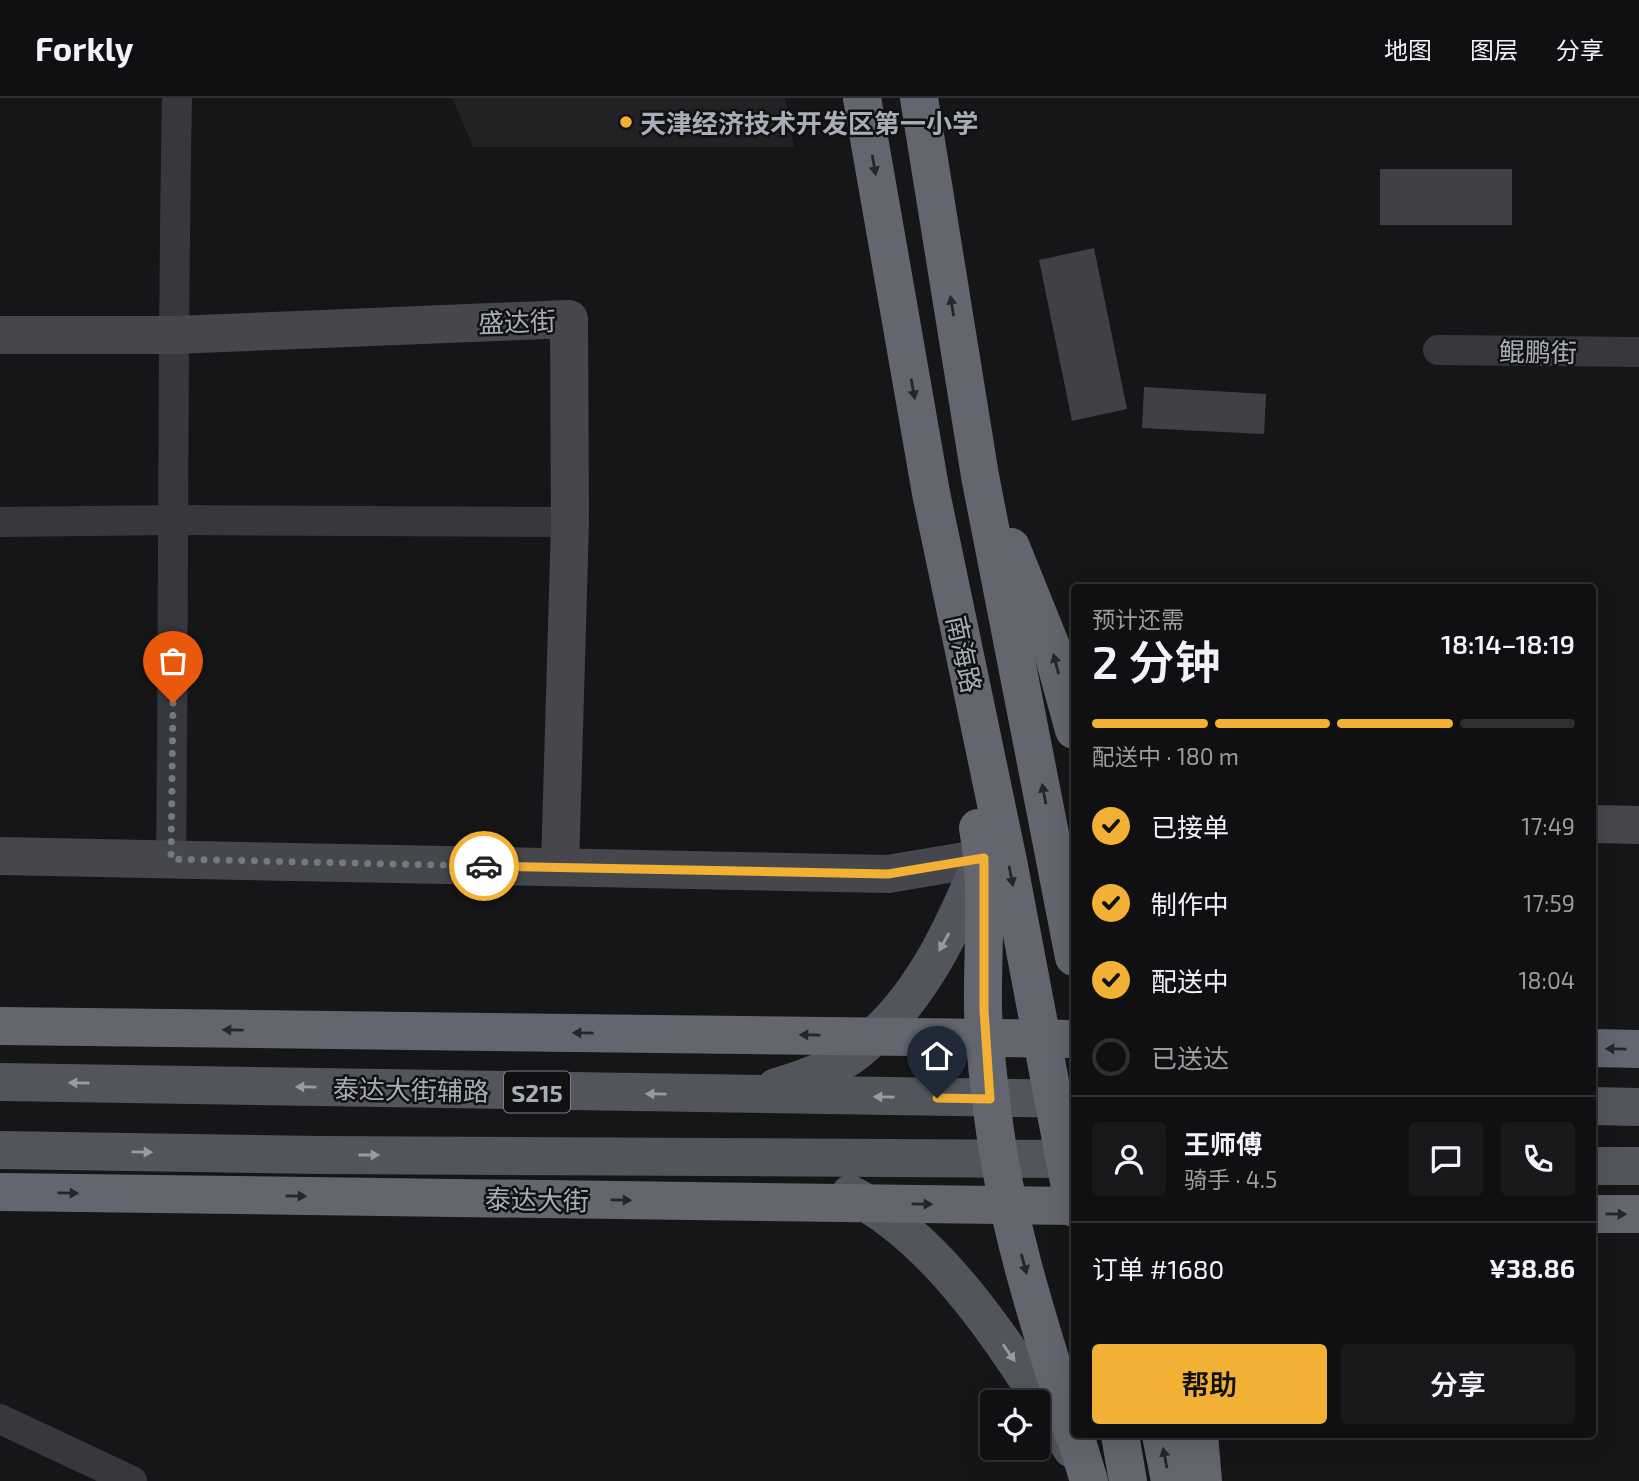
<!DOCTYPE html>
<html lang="zh">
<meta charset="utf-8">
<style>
:root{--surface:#101012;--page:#19191b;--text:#f1f3f6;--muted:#9c9d9f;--line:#303032;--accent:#f2b134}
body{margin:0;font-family:"Exo 2","Noto Sans SC",sans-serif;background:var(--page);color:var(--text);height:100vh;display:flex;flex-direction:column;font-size:26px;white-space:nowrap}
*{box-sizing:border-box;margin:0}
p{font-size:23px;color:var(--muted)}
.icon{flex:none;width:38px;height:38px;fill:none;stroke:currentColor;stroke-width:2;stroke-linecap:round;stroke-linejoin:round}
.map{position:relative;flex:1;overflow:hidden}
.drawer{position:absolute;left:1071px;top:486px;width:525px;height:854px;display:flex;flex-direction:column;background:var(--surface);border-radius:7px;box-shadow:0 7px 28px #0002,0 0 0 2px var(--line)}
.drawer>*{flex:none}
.fabs{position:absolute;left:980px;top:1292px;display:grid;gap:14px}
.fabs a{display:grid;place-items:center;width:70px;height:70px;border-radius:7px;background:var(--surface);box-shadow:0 7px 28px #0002,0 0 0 2px var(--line);font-size:35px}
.pin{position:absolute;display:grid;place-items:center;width:60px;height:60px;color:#fff;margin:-72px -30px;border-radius:50% 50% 50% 0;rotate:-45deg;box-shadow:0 0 7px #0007}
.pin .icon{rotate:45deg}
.courier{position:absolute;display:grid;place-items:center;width:70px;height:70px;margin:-35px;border:5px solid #f2b134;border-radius:50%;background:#fff;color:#222;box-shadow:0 2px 9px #0007}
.headline em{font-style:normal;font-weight:600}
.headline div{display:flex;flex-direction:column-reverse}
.headline{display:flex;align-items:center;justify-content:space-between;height:119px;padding:0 21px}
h1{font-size:46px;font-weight:600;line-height:52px}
.bar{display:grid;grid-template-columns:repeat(4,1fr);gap:10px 7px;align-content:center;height:84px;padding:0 21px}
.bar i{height:9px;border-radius:5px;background:var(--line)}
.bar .active{background:var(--accent)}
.bar p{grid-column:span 4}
.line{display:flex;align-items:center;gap:18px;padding:0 21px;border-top:2px solid var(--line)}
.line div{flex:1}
.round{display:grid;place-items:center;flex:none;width:74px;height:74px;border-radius:7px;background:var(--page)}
ol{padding:0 21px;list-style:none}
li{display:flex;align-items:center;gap:21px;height:77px}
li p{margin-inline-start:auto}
li .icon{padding:7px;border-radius:50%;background:var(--accent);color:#111;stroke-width:4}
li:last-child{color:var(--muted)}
li i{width:38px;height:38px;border:4px solid var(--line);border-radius:50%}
.action{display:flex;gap:14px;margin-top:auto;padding:14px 21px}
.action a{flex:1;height:80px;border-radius:7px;background:var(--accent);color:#111;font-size:28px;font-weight:600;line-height:80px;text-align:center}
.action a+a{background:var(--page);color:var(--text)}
header{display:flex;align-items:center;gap:42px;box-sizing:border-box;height:98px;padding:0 35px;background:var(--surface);border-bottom:2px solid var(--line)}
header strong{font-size:33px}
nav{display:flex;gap:38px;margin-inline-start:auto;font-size:24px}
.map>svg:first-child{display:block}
</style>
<header>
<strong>Forkly</strong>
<nav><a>地图</a><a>图层</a><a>分享</a></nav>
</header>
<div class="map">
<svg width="1639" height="1383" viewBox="0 0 1639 1383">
<rect width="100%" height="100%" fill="#161618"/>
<polygon fill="#222225" points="452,0 785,0 794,49 473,49"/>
<g fill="#404145">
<rect x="1380" y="71" width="132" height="56"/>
<polygon points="1094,150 1127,311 1072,323 1039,162"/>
<polygon points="1144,289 1266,296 1264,336 1142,330"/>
</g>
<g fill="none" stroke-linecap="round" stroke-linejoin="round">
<g stroke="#37383d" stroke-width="30">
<polyline points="1438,252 1639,254"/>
<polyline points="0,424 175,422 570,424"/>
<path d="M 171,761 C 174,507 172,254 177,0"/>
<polyline points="0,1321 132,1383"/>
</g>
<g stroke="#45474d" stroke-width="38">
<polyline points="0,237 173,237 569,221 570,424 560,769"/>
<polyline points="1592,726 1639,727"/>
<polyline points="0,758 888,776 983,760"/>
</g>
<g stroke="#53555c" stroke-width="38">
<polyline points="0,984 1074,1001"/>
<path d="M 776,989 C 800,982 823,974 846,961 C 855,956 863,948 871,941 C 926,893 955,825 983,760"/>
<polyline points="1592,1008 1639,1009"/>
<polyline points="0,1052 320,1057 1074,1061"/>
<polyline points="1592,1068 1639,1068"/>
<path d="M 850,1096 C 946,1144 1016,1263 1072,1351"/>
</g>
<g stroke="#63666e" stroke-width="38">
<polyline points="862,0 931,395 1008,763 1074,1110"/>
<polyline points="919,0 980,378 1074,859"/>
<polyline points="1011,449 1051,548 1074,632"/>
<path d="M 978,730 C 989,790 982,850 983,911 C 984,940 987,971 991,1001 C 1003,1116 1039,1227 1074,1337"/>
<polyline points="1592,950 1639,951"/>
<polyline points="1592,1116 1639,1116"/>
<polyline points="1075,1337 1089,1383"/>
<polyline points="1120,1337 1128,1383"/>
<polyline points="1161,1337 1170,1383"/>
<polyline points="1199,1337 1203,1383"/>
</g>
<g stroke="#63666e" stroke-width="38">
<polyline points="0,928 1074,941"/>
<polyline points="0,1094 1074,1108"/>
</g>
</g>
<defs><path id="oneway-solid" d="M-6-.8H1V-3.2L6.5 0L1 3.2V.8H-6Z" transform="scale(1.75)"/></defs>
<g fill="#26262a">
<use href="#oneway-solid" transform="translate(874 67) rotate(80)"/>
<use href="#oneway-solid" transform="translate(952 208) rotate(-99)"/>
<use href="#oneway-solid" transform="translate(913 291) rotate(80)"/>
<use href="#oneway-solid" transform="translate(1056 566) rotate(-105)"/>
<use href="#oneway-solid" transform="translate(1044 696) rotate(-101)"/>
<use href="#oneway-solid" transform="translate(1011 778) rotate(79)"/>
<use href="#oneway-solid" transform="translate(233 932) rotate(-179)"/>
<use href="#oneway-solid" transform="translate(583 935) rotate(-179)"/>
<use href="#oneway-solid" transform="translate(810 937) rotate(-179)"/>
<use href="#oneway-solid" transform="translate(1616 951) rotate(-179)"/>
<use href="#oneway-solid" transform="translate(68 1095) rotate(1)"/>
<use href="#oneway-solid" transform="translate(296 1098) rotate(1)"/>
<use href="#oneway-solid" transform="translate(621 1102) rotate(1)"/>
<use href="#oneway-solid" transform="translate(922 1106) rotate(1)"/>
<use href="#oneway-solid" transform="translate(1616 1116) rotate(1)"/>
<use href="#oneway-solid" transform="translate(1024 1166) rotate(75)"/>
<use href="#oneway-solid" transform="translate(1165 1360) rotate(-101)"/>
</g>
<g fill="#979ba6">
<use href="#oneway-solid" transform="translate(944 844) rotate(119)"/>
<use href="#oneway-solid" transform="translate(79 985) rotate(-179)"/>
<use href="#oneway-solid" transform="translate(306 989) rotate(-179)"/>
<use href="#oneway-solid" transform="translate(656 996) rotate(-179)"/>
<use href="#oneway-solid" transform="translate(884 999) rotate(-179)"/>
<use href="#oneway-solid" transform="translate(142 1054) rotate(1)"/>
<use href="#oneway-solid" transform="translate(369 1057)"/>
<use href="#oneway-solid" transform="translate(1009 1255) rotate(55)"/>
</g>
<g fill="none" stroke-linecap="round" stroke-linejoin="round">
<polyline stroke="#757880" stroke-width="7" stroke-dasharray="0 12.6" points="173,605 171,761 484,768"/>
<polyline stroke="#f2b134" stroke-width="9" points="484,768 888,776 984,760 984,912 990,1001 937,1000"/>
</g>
<circle fill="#f2b134" stroke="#111113" stroke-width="2.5" cx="626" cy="24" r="7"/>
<g text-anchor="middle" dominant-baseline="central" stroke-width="5" stroke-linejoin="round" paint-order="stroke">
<rect fill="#111113" stroke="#7b7e86" stroke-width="2" x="504" y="973.5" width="66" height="41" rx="5"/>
<g font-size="24" font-weight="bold" fill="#a8adb8">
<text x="537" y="994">S215</text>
</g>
<g font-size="26" font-weight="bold" fill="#a8adb8" stroke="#111113" text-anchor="start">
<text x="640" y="24">天津经济技术开发区第一小学</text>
</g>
<g font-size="26" fill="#a8adb8" stroke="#111113">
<text transform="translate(517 223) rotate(-2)">盛达街</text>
<text transform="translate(1538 253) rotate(1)">鲲鹏街</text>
<text transform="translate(965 556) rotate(78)">南海路</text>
<text transform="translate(411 991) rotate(1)">泰达大街辅路</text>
<text transform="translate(537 1101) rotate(1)">泰达大街</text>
</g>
</g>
</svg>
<div class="fabs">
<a><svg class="icon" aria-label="locate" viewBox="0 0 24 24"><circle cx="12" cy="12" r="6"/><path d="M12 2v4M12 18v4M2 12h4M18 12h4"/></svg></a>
</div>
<div class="pin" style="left:173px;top:605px;background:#ea580c"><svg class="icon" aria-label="bag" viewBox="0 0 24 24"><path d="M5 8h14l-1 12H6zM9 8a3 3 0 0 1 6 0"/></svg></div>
<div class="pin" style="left:937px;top:1000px;background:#1f2937"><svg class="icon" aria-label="home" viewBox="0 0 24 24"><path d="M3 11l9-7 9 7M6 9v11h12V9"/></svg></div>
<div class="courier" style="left:484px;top:768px"><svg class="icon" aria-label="car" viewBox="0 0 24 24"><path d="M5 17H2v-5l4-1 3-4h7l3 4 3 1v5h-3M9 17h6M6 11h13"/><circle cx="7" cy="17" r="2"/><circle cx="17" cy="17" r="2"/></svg></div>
<section class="drawer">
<div class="headline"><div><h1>2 分钟</h1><p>预计还需</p></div><em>18:14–18:19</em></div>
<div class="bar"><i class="active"></i><i class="active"></i><i class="active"></i><i></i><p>配送中 · 180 m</p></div>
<ol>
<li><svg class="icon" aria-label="check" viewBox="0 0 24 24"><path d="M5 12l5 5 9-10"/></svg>已接单<p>17:49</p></li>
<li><svg class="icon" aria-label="check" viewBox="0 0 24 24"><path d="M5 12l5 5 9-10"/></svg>制作中<p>17:59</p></li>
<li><svg class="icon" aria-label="check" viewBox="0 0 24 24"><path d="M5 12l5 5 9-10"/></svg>配送中<p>18:04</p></li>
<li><i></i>已送达</li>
</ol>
<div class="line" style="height:126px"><a class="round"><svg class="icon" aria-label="person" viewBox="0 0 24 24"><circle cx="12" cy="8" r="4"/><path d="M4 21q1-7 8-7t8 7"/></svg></a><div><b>王师傅</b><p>骑手 · 4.5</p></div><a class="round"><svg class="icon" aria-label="chat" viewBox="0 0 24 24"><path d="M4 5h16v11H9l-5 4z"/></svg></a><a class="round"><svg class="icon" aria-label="phone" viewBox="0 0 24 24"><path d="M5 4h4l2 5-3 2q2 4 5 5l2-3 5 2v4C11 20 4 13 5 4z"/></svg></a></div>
<div class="line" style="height:91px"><div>订单 #1680</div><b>¥38.86</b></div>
<div class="action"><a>帮助</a><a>分享</a></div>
</section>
</div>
